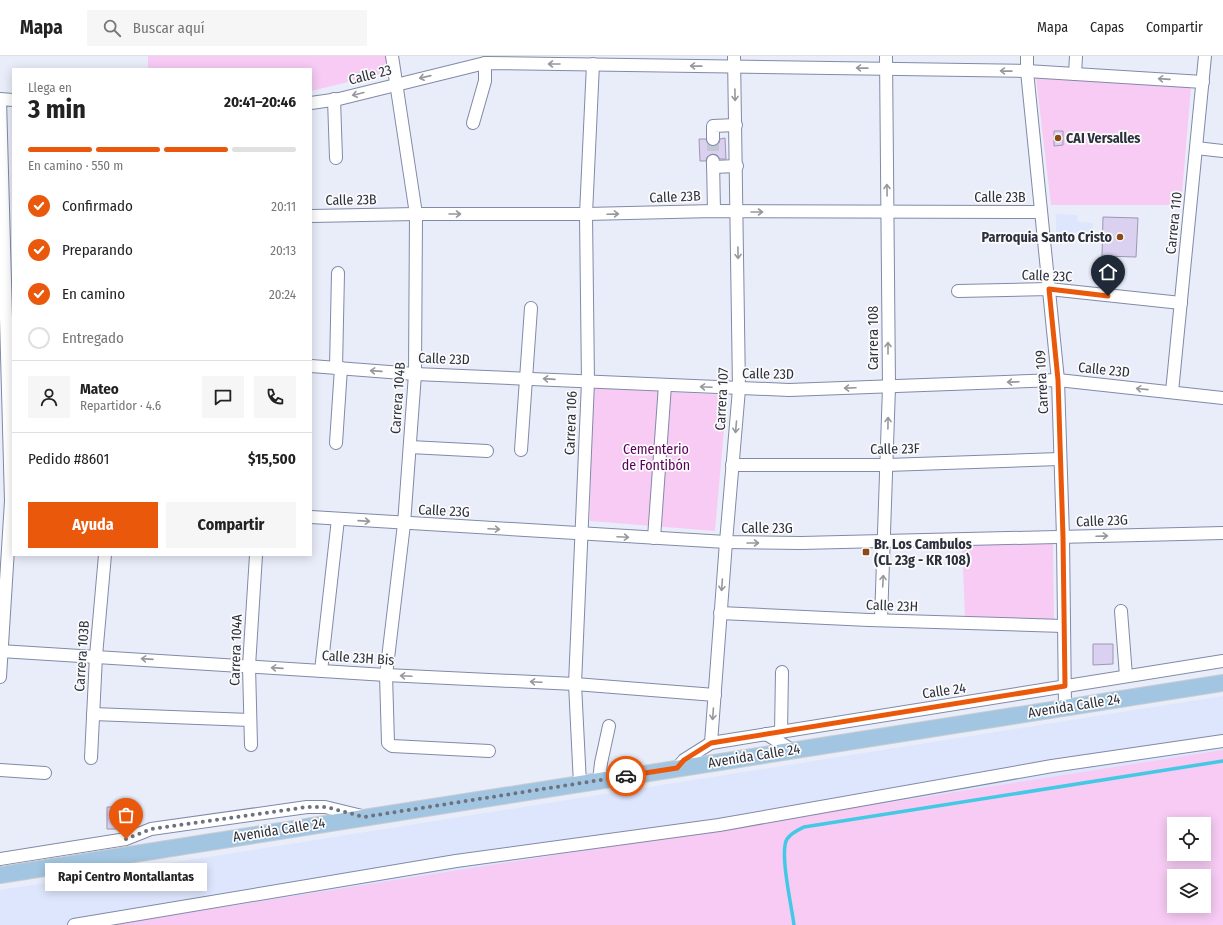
<!DOCTYPE html>
<html lang="es">
<meta charset="utf-8">
<style>
:root{--surface:#fff;--page:#f6f6f6;--text:#222;--muted:#767676;--line:#e0e0e0;--accent:#ea580c}
body{margin:0;font-family:"Fira Sans Condensed",sans-serif;background:var(--page);color:var(--text);height:100vh;display:flex;flex-direction:column;font-size:15px;white-space:nowrap}
*{box-sizing:border-box;margin:0}
p{font-size:13px;color:var(--muted)}
.icon{flex:none;width:22px;height:22px;fill:none;stroke:currentColor;stroke-width:2;stroke-linecap:round;stroke-linejoin:round}
.map{position:relative;flex:1;overflow:hidden}
.sheet{position:absolute;left:12px;top:12px;width:300px;height:488px;display:flex;flex-direction:column;background:var(--surface);border-radius:0px;box-shadow:0 2px 10px #0003}
.sheet>*{flex:none}
.buttons{position:absolute;left:1167px;top:761px;display:grid;gap:8px}
.buttons a{display:grid;place-items:center;width:44px;height:44px;border-radius:0px;background:var(--surface);box-shadow:0 2px 10px #0003;font-size:20px}
.pin{position:absolute;display:grid;place-items:center;width:34px;height:34px;color:#fff;margin:-41px -17px;border-radius:50% 50% 50% 0;rotate:-45deg;box-shadow:0 0 4px #0007}
.pin .icon{rotate:45deg}
.courier{position:absolute;display:grid;place-items:center;width:40px;height:40px;margin:-20px;border:3px solid #ea580c;border-radius:50%;background:#fff;color:#222;box-shadow:0 1px 5px #0007}
.bubble{position:absolute;height:28px;border-radius:0px;background:var(--surface);box-shadow:0 2px 10px #0003;font-size:13px;font-weight:700;line-height:28px;text-align:center}
.head em{font-style:normal;font-weight:700}
.head div{display:flex;flex-direction:column-reverse}
.head{display:flex;align-items:center;justify-content:space-between;height:68px;padding:0 16px}
h1{font-size:26px;font-weight:700;line-height:30px}
.bar{display:grid;grid-template-columns:repeat(4,1fr);gap:6px 4px;align-content:center;height:48px;padding:0 16px}
.bar i{height:5px;border-radius:3px;background:var(--line)}
.bar .selected{background:var(--accent)}
.bar p{grid-column:span 4}
.line{display:flex;align-items:center;gap:10px;padding:0 16px;border-top:1px solid var(--line)}
.line div{flex:1}
.round{display:grid;place-items:center;flex:none;width:42px;height:42px;border-radius:0px;background:var(--page)}
ol{padding:0 16px;list-style:none}
li{display:flex;align-items:center;gap:12px;height:44px}
li p{margin-inline-start:auto}
li .icon{padding:4px;border-radius:50%;background:var(--accent);color:#fff;stroke-width:4}
li:last-child{color:var(--muted)}
li i{width:22px;height:22px;border:2px solid var(--line);border-radius:50%}
.cta{display:flex;gap:8px;margin-top:auto;padding:8px 16px}
.cta a{flex:1;height:46px;border-radius:0px;background:var(--accent);color:#fff;font-size:16px;font-weight:700;line-height:46px;text-align:center}
.cta a+a{background:var(--page);color:var(--text)}
header{display:flex;align-items:center;gap:24px;box-sizing:border-box;height:56px;padding:0 20px;background:var(--surface);border-bottom:1px solid var(--line)}
header strong{font-size:19px}
nav{display:flex;gap:22px;margin-inline-start:auto;font-size:14px}
.search{width:280px;height:36px;background:var(--page);display:flex;align-items:center;gap:10px;box-sizing:border-box;padding:0 14px;border-radius:0px;color:var(--muted);font-size:15px}
.map>svg:first-child{display:block}
</style>
<header>
<strong>Mapa</strong>
<div class="search"><svg class="icon" aria-label="search" viewBox="0 0 24 24"><circle cx="10" cy="10" r="6"/><path d="M15 15l6 6"/></svg>Buscar aquí</div>
<nav><a>Mapa</a><a>Capas</a><a>Compartir</a></nav>
</header>
<div class="map">
<svg width="1223" height="869" viewBox="0 0 1223 869">
<rect width="100%" height="100%" fill="#e9edfa"/>
<g fill="#dee6fd" fill-rule="evenodd">
<polygon points="1056,158 1077,159 1078,166 1093,167 1093,177 1056,176"/>
<path d="M 1223,640 L 1223,869 L 0,869 L 0,834 ZM 1174,768 L 1204,768 L 1204,798 L 1174,798 ZM 1174,820 L 1204,820 L 1204,850 L 1174,850 Z"/>
</g>
<g fill="#f7cbf4" fill-rule="evenodd">
<polygon points="148,0 387,0 389,16 311,35 311,13 148,13"/>
<polygon points="1036,22 1191,31 1181,149 1051,149"/>
<polygon points="592,332 727,339 715,475 590,465"/>
<polygon points="1053,488 1054,565 965,561 962,489"/>
<path d="M 1223,694 L 1223,869 L 110,869 ZM 1174,768 L 1204,768 L 1204,798 L 1174,798 ZM 1174,820 L 1204,820 L 1204,850 L 1174,850 Z"/>
</g>
<g fill="none" stroke-linecap="round" stroke-linejoin="round">
<path stroke="#44c9e5" stroke-width="3.5" d="M 794,869 C 792,852 779,796 787,783 C 791,777 798,774 804,771 L 1223,705"/>
</g>
<g fill="#dad0f0" stroke="#9f95b4">
<polygon points="1054,75 1063,75 1063,89 1054,90"/>
<polygon points="725,82 726,103 720,103 717,99 712,98 707,101 706,105 700,105 699,83 706,83 709,89 713,90 719,87 720,83"/>
<polygon points="1103,161 1138,162 1136,201 1102,200"/>
<polygon points="1093,588 1113,588 1113,608 1093,609"/>
<polygon points="107,751 130,751 129,773 107,773"/>
</g>
<g fill="none" stroke-linecap="round" stroke-linejoin="round">
<polyline stroke="#c3c7d4" stroke-width="12" stroke-dasharray="12 6" stroke-linecap="butt" points="713,83 713,105"/>
<g stroke="#818aa7" stroke-width="14">
<g id="minor">
<polyline points="392,0 416,158 415,318 404,468 386,619 388,687 392,690 489,695"/>
<polyline points="1027,0 1027,15 1058,324 1063,481 1065,651"/>
<polyline points="1075,18 1076,0"/>
<polyline points="334,43 336,102"/>
<polyline points="311,47 339,43 485,7 1027,15 1203,26"/>
<polyline points="473,67 485,25 485,7"/>
<polyline points="713,83 713,70 736,69"/>
<polyline points="1196,92 1223,95"/>
<polyline points="713,105 714,155"/>
<polyline points="713,111 737,110"/>
<polyline points="311,160 416,158 586,158 714,155 1040,156"/>
<polyline points="958,235 1049,233 1181,247"/>
<polyline points="311,310 415,318 789,334 1058,324 1223,342"/>
<polyline points="336,312 338,217"/>
<polyline points="1172,336 1205,0"/>
<polyline points="336,387 341,312"/>
<polyline points="410,391 487,395"/>
<polyline points="521,394 531,252"/>
<polyline points="732,409 887,409 1059,403"/>
<polyline points="311,461 726,486 801,487 1223,477"/>
<polyline points="654,482 665,329"/>
<polyline points="1121,555 1126,620"/>
<polyline points="720,557 869,564 1063,570"/>
<polyline points="881,564 889,331 886,0"/>
<polyline points="0,595 386,619 575,628 715,639"/>
<polyline points="321,615 338,463"/>
<polyline points="0,621 11,445 0,43 13,44"/>
<polyline points="93,658 250,664"/>
<polyline points="781,676 782,616"/>
<polyline points="766,678 792,694"/>
<polyline points="711,687 726,486 739,333 734,0"/>
<polyline points="251,689 249,610 256,499"/>
<polyline points="91,702 96,600 105,499"/>
<polyline points="677,712 684,704 711,687 1223,605"/>
<polyline points="0,714 45,717"/>
<polyline points="599,725 601,707 609,670"/>
<polyline points="580,728 575,628 588,326 586,158 593,8"/>
<polyline points="0,803 126,783 151,773 307,751 325,751 362,760"/>
<polyline points="74,869 456,805 719,769 1052,710 1223,685"/>
</g>
</g>
<g stroke="#cccdd0" stroke-width="18">
<polyline id="major" points="0,819 1223,627"/>
</g>
<use href="#minor" stroke="#fff" stroke-width="12"/>
<use href="#major" stroke="#a2c6e2" stroke-width="16"/>
</g>
<defs><path id="oneway-shaft" d="M-6 0H5M1.5-3L5.5 0L1.5 3" fill="none" stroke-width="1.6" stroke-linecap="round" stroke-linejoin="round"/></defs>
<g stroke="#96989e">
<use href="#oneway-shaft" transform="translate(554 8) rotate(-180)"/>
<use href="#oneway-shaft" transform="translate(696 10) rotate(-179)"/>
<use href="#oneway-shaft" transform="translate(862 12) rotate(-179)"/>
<use href="#oneway-shaft" transform="translate(1006 15) rotate(-179)"/>
<use href="#oneway-shaft" transform="translate(425 21) rotate(167)"/>
<use href="#oneway-shaft" transform="translate(1164 23) rotate(-176)"/>
<use href="#oneway-shaft" transform="translate(358 38) rotate(166)"/>
<use href="#oneway-shaft" transform="translate(735 39) rotate(89)"/>
<use href="#oneway-shaft" transform="translate(887 134) rotate(-91)"/>
<use href="#oneway-shaft" transform="translate(757 156)"/>
<use href="#oneway-shaft" transform="translate(455 158)"/>
<use href="#oneway-shaft" transform="translate(613 158) rotate(-2)"/>
<use href="#oneway-shaft" transform="translate(738 197) rotate(89)"/>
<use href="#oneway-shaft" transform="translate(888 292) rotate(-90)"/>
<use href="#oneway-shaft" transform="translate(376 315) rotate(-176)"/>
<use href="#oneway-shaft" transform="translate(549 323) rotate(-176)"/>
<use href="#oneway-shaft" transform="translate(1013 326) rotate(178)"/>
<use href="#oneway-shaft" transform="translate(706 331) rotate(-177)"/>
<use href="#oneway-shaft" transform="translate(850 332) rotate(178)"/>
<use href="#oneway-shaft" transform="translate(1142 333) rotate(-174)"/>
<use href="#oneway-shaft" transform="translate(888 367) rotate(-89)"/>
<use href="#oneway-shaft" transform="translate(736 371) rotate(95)"/>
<use href="#oneway-shaft" transform="translate(364 465) rotate(4)"/>
<use href="#oneway-shaft" transform="translate(494 473) rotate(3)"/>
<use href="#oneway-shaft" transform="translate(1102 480) rotate(-2)"/>
<use href="#oneway-shaft" transform="translate(623 481) rotate(3)"/>
<use href="#oneway-shaft" transform="translate(753 487)"/>
<use href="#oneway-shaft" transform="translate(883 525) rotate(-87)"/>
<use href="#oneway-shaft" transform="translate(722 529) rotate(94)"/>
<use href="#oneway-shaft" transform="translate(147 603) rotate(-176)"/>
<use href="#oneway-shaft" transform="translate(277 612) rotate(-176)"/>
<use href="#oneway-shaft" transform="translate(406 620) rotate(-177)"/>
<use href="#oneway-shaft" transform="translate(536 626) rotate(-177)"/>
<use href="#oneway-shaft" transform="translate(713 658) rotate(94)"/>
</g>
<g fill="none" stroke-linecap="round" stroke-linejoin="round">
<polyline stroke="#6e727e" stroke-width="4" stroke-dasharray="0 7.2" points="126,783 151,773 307,751 326,751 364,761 626,720"/>
<polyline stroke="#ea580c" stroke-width="5" points="626,720 677,712 684,704 711,687 1065,630 1063,481 1058,324 1049,233 1108,240"/>
</g>
<g fill="#8c4a18" stroke="#fbfbfb" stroke-width="1.5">
<circle cx="1058" cy="82" r="4"/>
<circle cx="1120" cy="181" r="4"/>
<rect x="862" y="492" width="8" height="8" rx="2"/>
</g>
<g text-anchor="middle" dominant-baseline="central" stroke-width="3.5" stroke-linejoin="round" paint-order="stroke">
<g font-size="14" fill="#2c303c" stroke="#fbfbfb">
<text transform="translate(370 19) rotate(-14)">Calle 23</text>
<text transform="translate(675 141) rotate(-2)">Calle 23B</text>
<text x="1000" y="141">Calle 23B</text>
<text transform="translate(351 144) rotate(-1)">Calle 23B</text>
<text transform="translate(1174 167) rotate(-84)">Carrera 110</text>
<text transform="translate(1047 220) rotate(2)">Calle 23C</text>
<text transform="translate(873 282) rotate(-90)">Carrera 108</text>
<text transform="translate(444 303) rotate(2)">Calle 23D</text>
<text transform="translate(1104 314) rotate(6)">Calle 23D</text>
<text transform="translate(768 318) rotate(1)">Calle 23D</text>
<text transform="translate(1042 326) rotate(-93)">Carrera 109</text>
<text transform="translate(398 342) rotate(-86)">Carrera 104B</text>
<text transform="translate(722 343) rotate(-87)">Carrera 107</text>
<text transform="translate(571 367) rotate(-88)">Carrera 106</text>
<text transform="translate(895 393) rotate(-1)">Calle 23F</text>
<text transform="translate(444 455) rotate(3)">Calle 23G</text>
<text transform="translate(1102 465) rotate(-2)">Calle 23G</text>
<text x="767" y="472">Calle 23G</text>
<text transform="translate(892 550) rotate(2)">Calle 23H</text>
<text transform="translate(236 594) rotate(-88)">Carrera 104A</text>
<text transform="translate(82 600) rotate(-86)">Carrera 103B</text>
<text transform="translate(358 602) rotate(4)">Calle 23H Bis</text>
<text transform="translate(944 635) rotate(-8)">Calle 24</text>
<text transform="translate(1074 650) rotate(-9)">Avenida Calle 24</text>
<text transform="translate(754 700) rotate(-9)">Avenida Calle 24</text>
<text transform="translate(279 774) rotate(-9)">Avenida Calle 24</text>
</g>
<g font-size="14" font-weight="bold" fill="#2c303c" stroke="#fbfbfb" text-anchor="start">
<text x="1066" y="82">CAI Versalles</text>
<text x="1112" y="181" text-anchor="end">Parroquia Santo Cristo</text>
<text x="874" y="488">Br. Los Cambulos<tspan x="874" dy="16">(CL 23g - KR 108)</tspan></text>
</g>
<g font-size="14" fill="#590159" stroke="#fbfbfb">
<text x="656" y="393">Cementerio<tspan x="656" dy="16">de Fontibón</tspan></text>
</g>
</g>
</svg>
<div class="buttons">
<a><svg class="icon" aria-label="locate" viewBox="0 0 24 24"><circle cx="12" cy="12" r="6"/><path d="M12 2v4M12 18v4M2 12h4M18 12h4"/></svg></a>
<a><svg class="icon" aria-label="layers" viewBox="0 0 24 24"><path d="M12 4l9 5-9 5-9-5zM3 14l9 5 9-5"/></svg></a>
</div>
<div class="pin" style="left:126px;top:783px;background:#ea580c"><svg class="icon" aria-label="bag" viewBox="0 0 24 24"><path d="M5 8h14l-1 12H6zM9 8a3 3 0 0 1 6 0"/></svg></div>
<div class="pin" style="left:1108px;top:240px;background:#1f2937"><svg class="icon" aria-label="home" viewBox="0 0 24 24"><path d="M3 11l9-7 9 7M6 9v11h12V9"/></svg></div>
<div class="courier" style="left:626px;top:720px"><svg class="icon" aria-label="car" viewBox="0 0 24 24"><path d="M5 17H2v-5l4-1 3-4h7l3 4 3 1v5h-3M9 17h6M6 11h13"/><circle cx="7" cy="17" r="2"/><circle cx="17" cy="17" r="2"/></svg></div>
<div class="bubble" style="left:45px;top:807px;width:162px">Rapi Centro Montallantas</div>
<section class="sheet">
<div class="head"><div><h1>3 min</h1><p>Llega en</p></div><em>20:41–20:46</em></div>
<div class="bar"><i class="selected"></i><i class="selected"></i><i class="selected"></i><i></i><p>En camino · 550 m</p></div>
<ol>
<li><svg class="icon" aria-label="check" viewBox="0 0 24 24"><path d="M5 12l5 5 9-10"/></svg>Confirmado<p>20:11</p></li>
<li><svg class="icon" aria-label="check" viewBox="0 0 24 24"><path d="M5 12l5 5 9-10"/></svg>Preparando<p>20:13</p></li>
<li><svg class="icon" aria-label="check" viewBox="0 0 24 24"><path d="M5 12l5 5 9-10"/></svg>En camino<p>20:24</p></li>
<li><i></i>Entregado</li>
</ol>
<div class="line" style="height:72px"><a class="round"><svg class="icon" aria-label="person" viewBox="0 0 24 24"><circle cx="12" cy="8" r="4"/><path d="M4 21q1-7 8-7t8 7"/></svg></a><div><b>Mateo</b><p>Repartidor · 4.6</p></div><a class="round"><svg class="icon" aria-label="chat" viewBox="0 0 24 24"><path d="M4 5h16v11H9l-5 4z"/></svg></a><a class="round"><svg class="icon" aria-label="phone" viewBox="0 0 24 24"><path d="M5 4h4l2 5-3 2q2 4 5 5l2-3 5 2v4C11 20 4 13 5 4z"/></svg></a></div>
<div class="line" style="height:52px"><div>Pedido #8601</div><b>$15,500</b></div>
<div class="cta"><a>Ayuda</a><a>Compartir</a></div>
</section>
</div>
